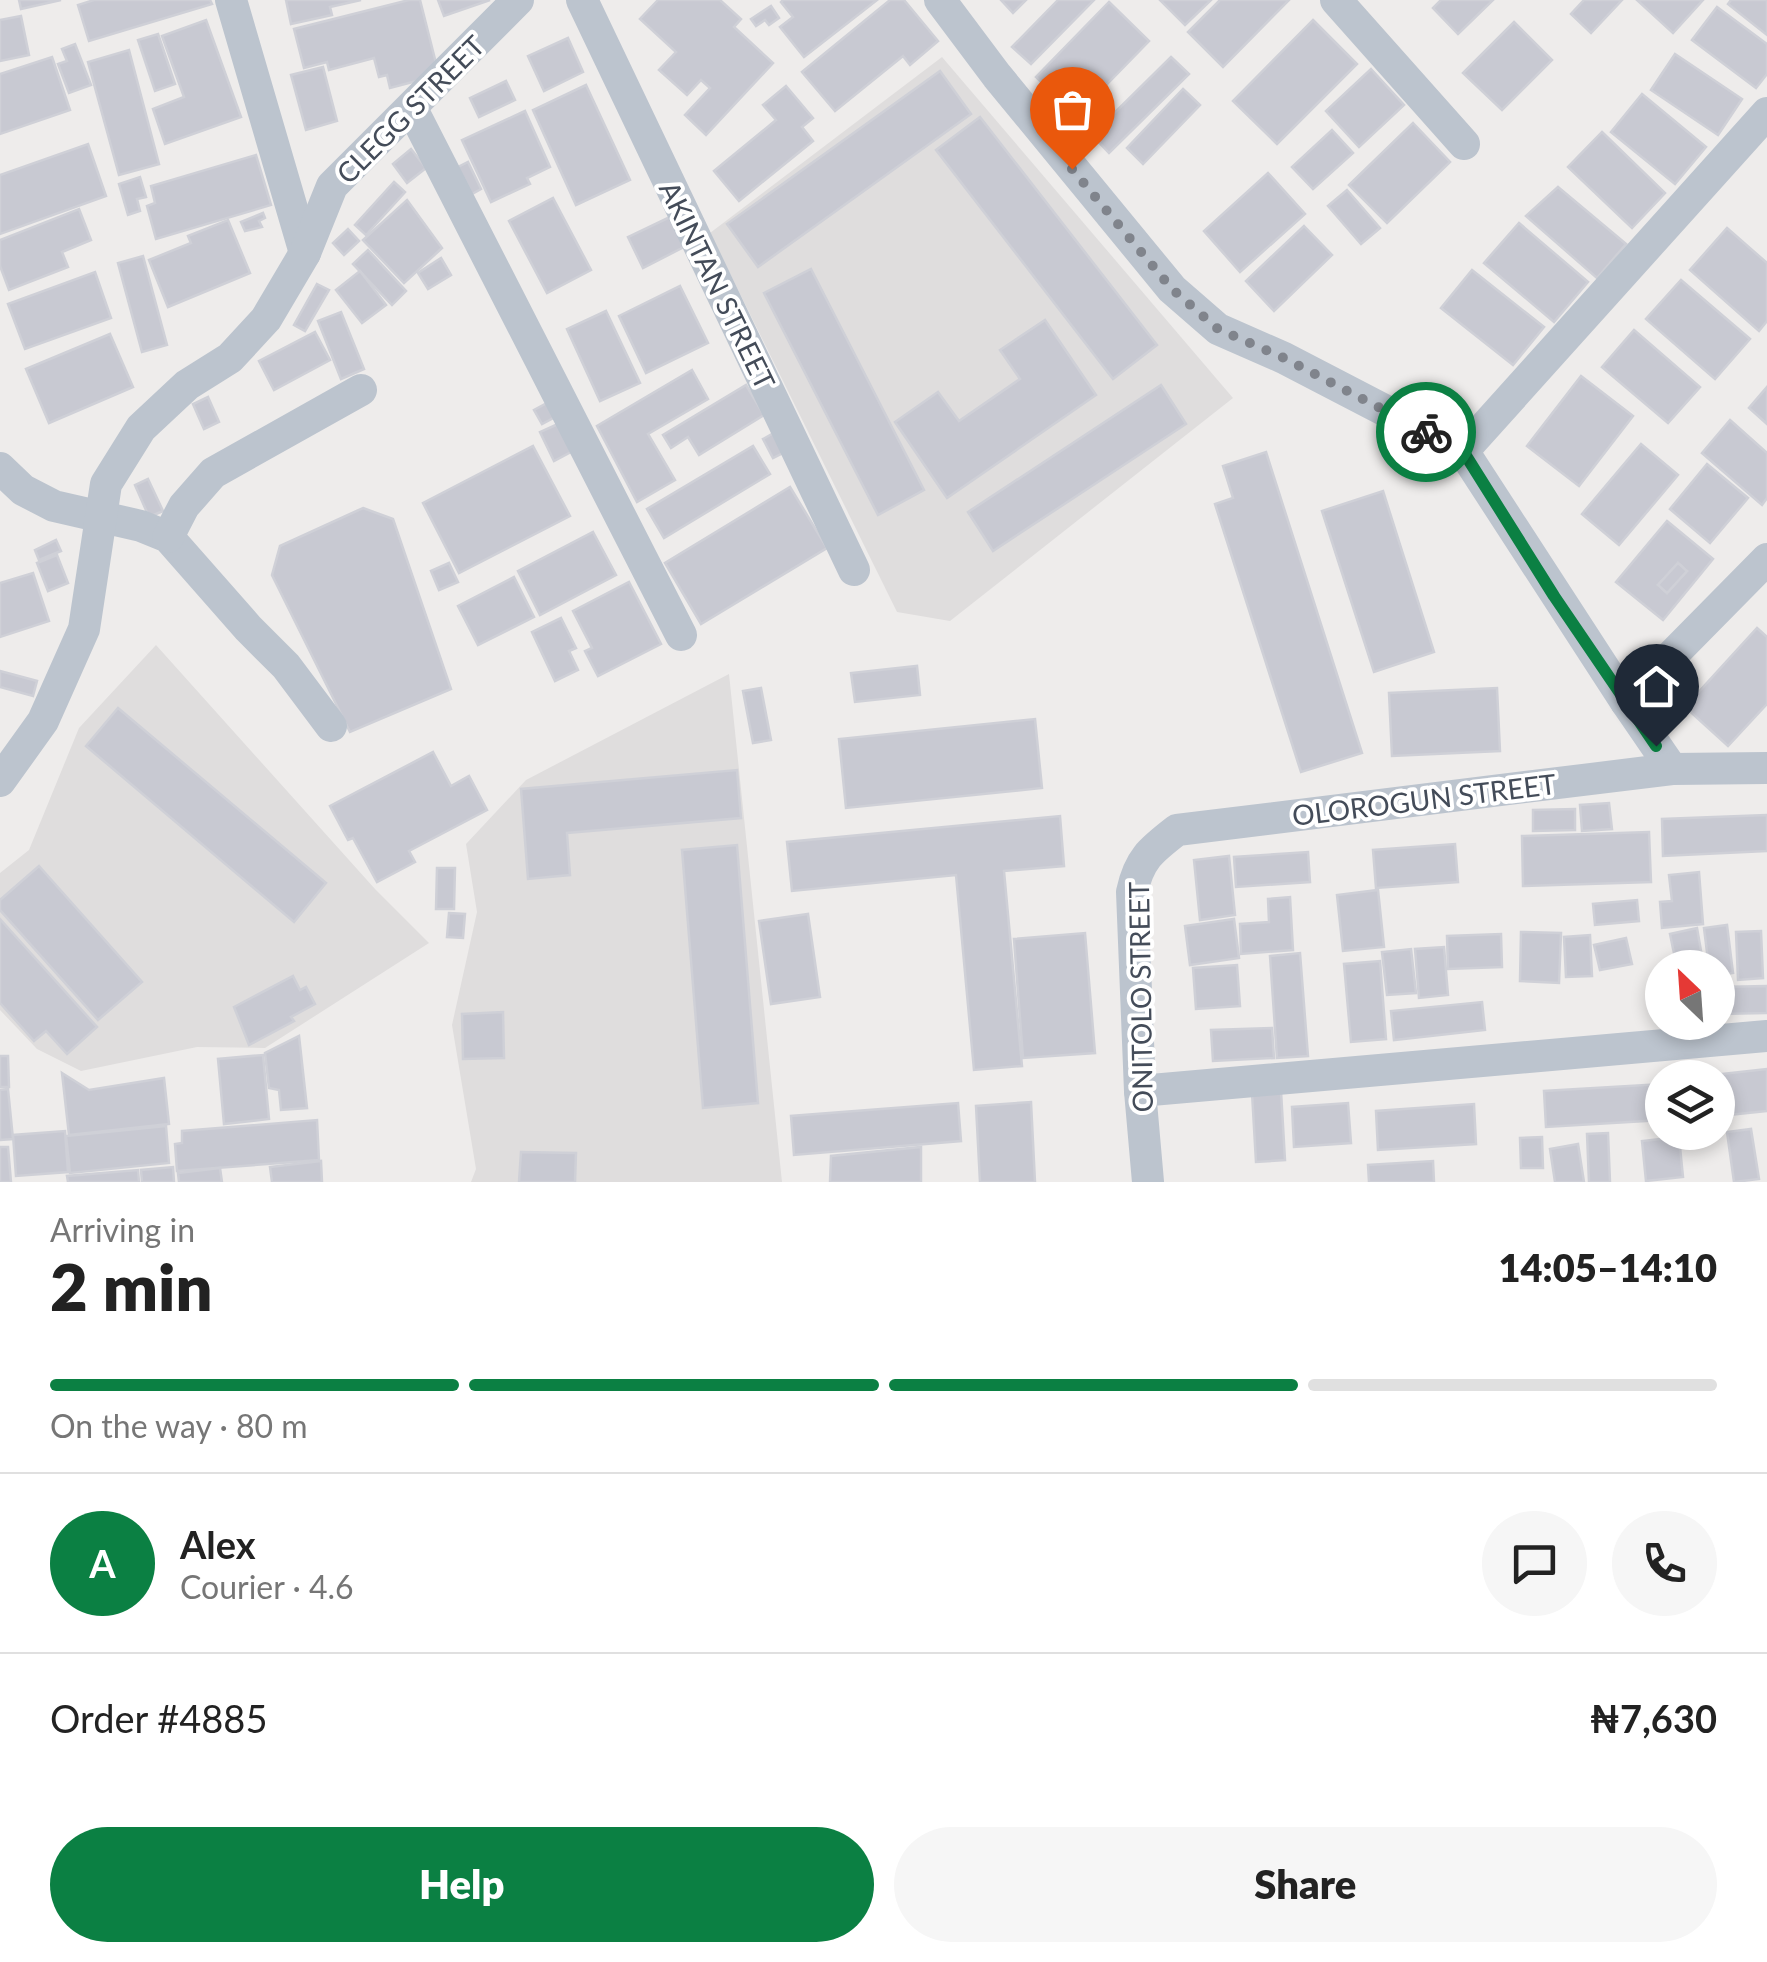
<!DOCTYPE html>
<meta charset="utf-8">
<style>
:root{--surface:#fff;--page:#f6f6f6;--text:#222;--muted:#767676;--line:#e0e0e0;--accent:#0b8043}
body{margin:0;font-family:Lato,sans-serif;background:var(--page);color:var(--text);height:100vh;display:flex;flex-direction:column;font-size:38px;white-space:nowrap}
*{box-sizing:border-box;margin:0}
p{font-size:32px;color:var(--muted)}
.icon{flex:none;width:55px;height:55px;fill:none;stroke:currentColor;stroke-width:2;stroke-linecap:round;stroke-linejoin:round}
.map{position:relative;height:1182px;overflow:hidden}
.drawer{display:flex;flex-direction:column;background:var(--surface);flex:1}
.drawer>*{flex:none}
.needle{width:65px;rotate:335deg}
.fabs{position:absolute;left:1645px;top:950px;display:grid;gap:20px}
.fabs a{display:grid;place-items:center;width:90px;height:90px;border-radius:50%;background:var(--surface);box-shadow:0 5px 15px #0003;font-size:50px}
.pin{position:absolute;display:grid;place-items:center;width:85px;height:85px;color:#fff;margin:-102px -42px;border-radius:50% 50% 50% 0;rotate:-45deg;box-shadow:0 0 10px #0007}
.pin .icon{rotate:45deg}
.courier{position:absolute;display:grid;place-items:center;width:100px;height:100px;margin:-50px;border:8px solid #0b8043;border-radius:50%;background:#fff;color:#222;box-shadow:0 2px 12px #0007}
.head em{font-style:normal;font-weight:800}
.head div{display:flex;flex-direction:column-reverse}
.head{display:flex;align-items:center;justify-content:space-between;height:170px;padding:0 50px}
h1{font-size:65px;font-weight:800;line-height:75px}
.bar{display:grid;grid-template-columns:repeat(4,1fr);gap:15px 10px;align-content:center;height:120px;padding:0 50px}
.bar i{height:12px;border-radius:8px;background:var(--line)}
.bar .current{background:var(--accent)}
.bar p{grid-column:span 4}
.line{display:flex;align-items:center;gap:25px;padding:0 50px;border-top:2px solid var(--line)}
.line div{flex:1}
.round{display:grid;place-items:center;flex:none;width:105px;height:105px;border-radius:52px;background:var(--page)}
.button{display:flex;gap:20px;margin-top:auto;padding:20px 50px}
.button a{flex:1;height:115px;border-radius:60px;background:var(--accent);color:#fff;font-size:40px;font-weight:800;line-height:115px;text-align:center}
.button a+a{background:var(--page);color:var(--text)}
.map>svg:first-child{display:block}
</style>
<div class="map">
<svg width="1767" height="1182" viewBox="0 0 1767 1182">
<rect width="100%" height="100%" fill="#eeeceb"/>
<g fill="#dfdddd">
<polygon points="942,57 1233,398 950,621 897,612 710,233"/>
<polygon points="156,645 375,889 429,943 265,1048 197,1047 81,1071 37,1049 0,1010 0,873 29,850 79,728"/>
<polygon points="729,674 782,1182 471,1182 476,1169 452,1025 477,912 466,844 526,780"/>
</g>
<g fill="#c8c9d2" stroke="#cfd0d7" stroke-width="2.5" fill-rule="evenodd">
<polygon points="19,0 61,0 21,9"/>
<polygon points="94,0 210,0 212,4 89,41 78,5"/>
<polygon points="286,0 361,0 330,7 332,15 291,24"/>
<polygon points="409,0 420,0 439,75 390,88 387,75 379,77 374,58 329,70 327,62 304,68 294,29"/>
<polygon points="438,0 490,0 444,16"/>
<polygon points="658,0 720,0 741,19 734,27 773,63 706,135 685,115 710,88 701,80 687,95 659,70 676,52 640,19"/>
<polygon points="783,0 877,0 804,57 780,27 793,17 781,2"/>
<polygon points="890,0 904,0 938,41 910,65 903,56 835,111 802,72"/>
<polygon points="1001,0 1026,0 1013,13"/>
<polygon points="1058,0 1094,0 1031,64 1012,47"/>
<polygon points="1160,0 1211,0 1185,25"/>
<polygon points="1220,0 1289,0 1223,67 1188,32"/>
<polygon points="1441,0 1493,0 1458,34 1433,8"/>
<polygon points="1584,0 1622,0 1591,33 1571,14"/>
<polygon points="1637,0 1703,0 1673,33"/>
<polygon points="1731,0 1767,0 1767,35 1728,4"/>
<polygon points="1109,2 1149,41 1076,116 1036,77"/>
<polygon points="771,6 779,18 769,25 765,20 756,26 751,19"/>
<polygon points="1717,7 1767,44 1767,74 1756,88 1692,40"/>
<polygon points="21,16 29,55 0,61 0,20"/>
<polygon points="206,20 241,117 165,144 153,109 184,97 162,36"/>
<polygon points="1313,20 1357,64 1277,144 1233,101"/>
<polygon points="1514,22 1552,60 1502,110 1463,73"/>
<polygon points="158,34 175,84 155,91 138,40"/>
<polygon points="568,38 583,72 544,91 528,56"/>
<polygon points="75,44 91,85 69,93 58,64 67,61 62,49"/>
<polygon points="129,50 159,164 119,175 88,62"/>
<polygon points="1675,54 1742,99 1718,135 1651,90"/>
<polygon points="52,57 70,110 0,134 0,74"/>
<polygon points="1171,57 1189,74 1109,153 1092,135"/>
<polygon points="323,67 337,121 306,130 291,75"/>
<polygon points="1371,69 1404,105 1359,147 1326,111"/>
<polygon points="940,71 971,114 758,267 727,224"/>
<polygon points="506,81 515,100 479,117 470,98"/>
<polygon points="586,85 630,180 576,205 533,110"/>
<polygon points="786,86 813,118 802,127 813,141 739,201 714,171 776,120 763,105"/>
<polygon points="1183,89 1200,105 1143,164 1127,148"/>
<polygon points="1642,94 1706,147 1675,184 1611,132"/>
<polygon points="525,111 550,167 527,178 530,184 491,202 462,140"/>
<polygon points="980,117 1157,345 1113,379 936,150"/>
<polygon points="1413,123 1450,162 1387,223 1349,185"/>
<polygon points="1332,130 1353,153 1313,189 1292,167"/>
<polygon points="1602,132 1665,193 1632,228 1568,167"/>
<polygon points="88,144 106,196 0,234 0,175"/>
<polygon points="411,149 426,168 407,183 393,164"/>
<polygon points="256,155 271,205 156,239 147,206 155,203 151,186"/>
<polygon points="468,162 481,189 472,194 458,167"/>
<polygon points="1268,173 1305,214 1240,272 1204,231"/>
<polygon points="140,177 146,197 137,199 140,211 128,215 119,184"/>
<polygon points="394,182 405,192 366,235 355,225"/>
<polygon points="1558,187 1626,244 1597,278 1526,216"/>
<polygon points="1347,190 1380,228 1361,244 1328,206"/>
<polygon points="553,198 591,270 547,293 509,221"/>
<polygon points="407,200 442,248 404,283 363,240"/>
<polygon points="79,209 91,240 62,252 68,267 9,290 0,266 0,240"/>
<polygon points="263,213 265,218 259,221 262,227 245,231 241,222"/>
<polygon points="670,217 684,247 643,268 628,237"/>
<polygon points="228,220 250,273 168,307 149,260 191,243 188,236"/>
<polygon points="1519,223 1588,282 1554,322 1484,263"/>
<polygon points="1304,226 1332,255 1274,311 1246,281"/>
<polygon points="1727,228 1767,263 1767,321 1759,331 1690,270"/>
<polygon points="348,229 359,241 344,255 333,243"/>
<polygon points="368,250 406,291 392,305 353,264"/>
<polygon points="143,256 167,345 142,352 118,263"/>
<polygon points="441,258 451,275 428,289 418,273"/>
<polygon points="811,269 924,490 878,515 764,293"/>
<polygon points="1472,270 1544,327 1513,365 1441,308"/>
<polygon points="360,271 386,305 362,323 336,290"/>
<polygon points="95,272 111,318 25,349 8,304"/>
<polygon points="1681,280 1750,339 1715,379 1646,319"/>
<polygon points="317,284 329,290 305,331 294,325"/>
<polygon points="680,286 708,343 646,373 619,316"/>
<polygon points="606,311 640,383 600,401 567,329"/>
<polygon points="341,312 364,369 341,379 318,321"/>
<polygon points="1045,320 1096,395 947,498 895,422 938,392 959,421 1020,379 1000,350"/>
<polygon points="1634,330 1700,387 1668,423 1602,367"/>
<polygon points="315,332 330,360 274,390 259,361"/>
<polygon points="110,334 133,387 49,423 26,369"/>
<polygon points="692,370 708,399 648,434 675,480 637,502 597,426"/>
<polygon points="1581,376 1633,416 1579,486 1527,446"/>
<polygon points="746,385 764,415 699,455 688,437 671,448 663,435"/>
<polygon points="1161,385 1186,424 993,551 968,512"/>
<polygon points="1767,387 1767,424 1749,408"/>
<polygon points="208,397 219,422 204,429 193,404"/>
<polygon points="549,402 557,416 542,424 534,410"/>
<polygon points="1730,420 1767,453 1767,498 1762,505 1702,453"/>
<polygon points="558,424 571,452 554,461 540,432"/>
<polygon points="779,430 789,450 773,458 763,439"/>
<polygon points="1641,444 1678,475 1619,545 1582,514"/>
<polygon points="533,446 570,516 459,573 423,503"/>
<polygon points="753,446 770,474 664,538 647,509"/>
<polygon points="1266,452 1362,753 1301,772 1215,504 1233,498 1223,466"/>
<polygon points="1707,464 1748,498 1710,543 1670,509"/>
<polygon points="148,479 163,511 149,517 135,485"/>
<polygon points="790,487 827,548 701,624 665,563"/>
<polygon points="1383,491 1434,652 1374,672 1322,511"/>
<polygon points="363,508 393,519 451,689 350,732 272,575 280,546"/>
<path d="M 1667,521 L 1713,559 L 1663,620 L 1616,582 ZM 1678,563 L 1687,571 L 1667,593 L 1658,585 Z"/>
<polygon points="593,532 616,575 540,615 518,571"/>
<polygon points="56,540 61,551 39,560 35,550"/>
<polygon points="57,555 68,583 48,591 37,563"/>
<polygon points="449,563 458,582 439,590 431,571"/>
<polygon points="1678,563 1687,571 1667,593 1658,585"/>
<polygon points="33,573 49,621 0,637 0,583"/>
<polygon points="514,577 534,617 478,645 458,606"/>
<polygon points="629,582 661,644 598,676 585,651 592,648 573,611"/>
<polygon points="561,618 576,648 569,651 578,670 555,681 532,632"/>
<polygon points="1757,628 1767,637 1767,704 1728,746 1685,707"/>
<polygon points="917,666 920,695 855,702 851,673"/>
<polygon points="0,671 37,681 33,696 0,687"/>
<polygon points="761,688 771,740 753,743 743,691"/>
<polygon points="1497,688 1500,751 1392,756 1389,693"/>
<polygon points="118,708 326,883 294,922 86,746"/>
<polygon points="1035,719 1042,788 846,808 839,739"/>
<polygon points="433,752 451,786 469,776 487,810 409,851 415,862 377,882 353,838 348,840 330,806"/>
<polygon points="737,770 741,818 567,833 570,875 528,879 521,789"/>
<polygon points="1609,803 1612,829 1582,831 1580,805"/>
<polygon points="1575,809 1575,830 1533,831 1533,810"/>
<polygon points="1767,815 1767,851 1663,856 1662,819"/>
<polygon points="1060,816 1064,866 1004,871 1022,1066 974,1070 956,875 792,891 787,842"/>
<polygon points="1649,832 1651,882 1523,886 1522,836"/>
<polygon points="1455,844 1458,882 1376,888 1373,850"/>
<polygon points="737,845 758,1103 703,1108 682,850"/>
<polygon points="1308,852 1310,882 1236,887 1234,857"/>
<polygon points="1229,856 1235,915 1200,920 1194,860"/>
<polygon points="39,866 142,982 98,1020 0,910 0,900"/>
<polygon points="437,868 455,868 454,909 436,909"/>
<polygon points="1699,872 1703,924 1662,928 1660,902 1672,901 1669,875"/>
<polygon points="1378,890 1384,947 1343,951 1337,895"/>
<polygon points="1290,897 1293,950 1241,954 1240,924 1269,922 1268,899"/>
<polygon points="1637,900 1639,921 1595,925 1593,904"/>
<polygon points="449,913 465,914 463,938 447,937"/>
<polygon points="808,914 820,997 771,1004 759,921"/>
<polygon points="0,919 97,1027 67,1054 46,1031 34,1041 0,1003"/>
<polygon points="1234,919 1239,958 1190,965 1185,926"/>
<polygon points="1727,925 1733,973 1718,975 1718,968 1709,968 1704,928"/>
<polygon points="1697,928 1704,968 1677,968 1670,934"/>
<polygon points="1761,931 1763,978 1738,980 1736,932"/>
<polygon points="1521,932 1561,933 1559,983 1520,981"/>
<polygon points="1085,933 1095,1053 1023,1058 1014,939"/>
<polygon points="1501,934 1502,967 1448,969 1447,936"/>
<polygon points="1590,935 1592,976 1566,977 1564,937"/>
<polygon points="1626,938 1632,964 1600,970 1594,945"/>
<polygon points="1444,947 1448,995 1419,998 1415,949"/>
<polygon points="1411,949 1416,993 1387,995 1382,952"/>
<polygon points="1300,953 1308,1056 1277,1058 1270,956"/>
<polygon points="1380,961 1386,1039 1351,1042 1344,964"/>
<polygon points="1237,965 1240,1006 1196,1009 1193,968"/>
<polygon points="293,976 300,990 306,987 315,1004 291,1017 294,1021 249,1045 234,1007"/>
<polygon points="1767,986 1767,1013 1718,1014 1718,987"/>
<polygon points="1482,1002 1485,1030 1394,1040 1391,1011"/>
<polygon points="503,1012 504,1058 463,1059 462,1014"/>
<polygon points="1272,1028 1274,1058 1213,1061 1211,1030"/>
<polygon points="299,1036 307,1108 281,1110 279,1090 269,1088 265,1053"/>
<polygon points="263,1055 269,1119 224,1124 218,1059"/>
<polygon points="0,1056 8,1056 9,1087 0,1087"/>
<polygon points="1767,1069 1767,1111 1718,1116 1718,1078 1686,1078"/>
<polygon points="62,1073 89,1090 164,1078 169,1124 69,1135"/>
<polygon points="1662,1084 1662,1120 1546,1127 1544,1091"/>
<polygon points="8,1089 13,1139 0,1140 0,1090"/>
<polygon points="1281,1091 1285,1160 1256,1162 1252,1093"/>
<polygon points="1031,1102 1035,1182 980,1182 976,1106"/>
<polygon points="958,1103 961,1141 794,1155 791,1116"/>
<polygon points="1348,1103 1351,1143 1294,1147 1292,1107"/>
<polygon points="1474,1104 1476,1144 1378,1150 1376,1111"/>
<polygon points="317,1120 319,1160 177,1171 175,1144 182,1143 182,1131"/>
<polygon points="166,1126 169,1163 70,1173 66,1136"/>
<polygon points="1751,1129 1759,1179 1734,1182 1727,1132"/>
<polygon points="65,1131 68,1172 16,1176 13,1135"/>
<polygon points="1608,1133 1610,1182 1589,1182 1587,1134"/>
<polygon points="1542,1137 1543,1168 1521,1168 1520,1138"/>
<polygon points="1679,1137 1683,1177 1646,1181 1642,1141"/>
<polygon points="1578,1144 1584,1182 1555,1182 1550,1149"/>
<polygon points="0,1147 8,1147 11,1182 0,1182"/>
<polygon points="921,1147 921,1182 830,1182 831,1156"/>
<polygon points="521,1152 576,1153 575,1182 519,1182"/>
<polygon points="321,1161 322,1182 272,1182 270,1167"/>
<polygon points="1433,1161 1434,1182 1369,1182 1368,1165"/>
<polygon points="173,1167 174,1182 142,1182 141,1170"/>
<polygon points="220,1168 222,1182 179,1182 178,1173"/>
<polygon points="138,1170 139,1182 68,1182 67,1176"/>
</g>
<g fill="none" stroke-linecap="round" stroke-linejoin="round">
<g stroke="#bcc4ce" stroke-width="32">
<polyline points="231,0 305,253"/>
<polyline points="582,0 854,570"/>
<polyline points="940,0 997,76 1172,289 1218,329 1284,358 1463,451 1626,702"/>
<polyline points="1336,0 1464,144"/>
<polyline points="412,109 681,635"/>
<polyline points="1463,451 1767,113"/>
<polyline points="0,468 23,490 54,506 141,526 168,537 248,628 286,666 331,726"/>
<polyline points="168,537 184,506 213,473 361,390"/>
<polyline points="1672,769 1626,702 1767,559"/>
<polyline points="0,781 43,721 84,629 106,484 141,428 187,385 230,358 266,319 305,253 332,186 518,0"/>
<polyline points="1140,1091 1767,1036"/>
<path d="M 1148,1182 L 1140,1091 L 1132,892 C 1139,859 1151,850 1177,830 L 1672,769 L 1767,768"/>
</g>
</g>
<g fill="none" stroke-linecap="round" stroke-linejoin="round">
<polyline stroke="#80848c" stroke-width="10" stroke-dasharray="0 18" points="1072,169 1172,289 1218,329 1284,358 1426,432"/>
<polyline stroke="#0b8043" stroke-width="12" points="1426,432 1463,451 1554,596 1656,746"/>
</g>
<g text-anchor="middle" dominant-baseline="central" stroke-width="8" stroke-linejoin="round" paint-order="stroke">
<g font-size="28" fill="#444c59" stroke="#fff">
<text transform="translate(410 109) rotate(-45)">CLEGG STREET</text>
<text transform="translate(718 285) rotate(64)">AKINTAN STREET</text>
<text transform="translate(1424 799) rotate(-7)">OLOROGUN STREET</text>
<text transform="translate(1140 997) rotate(-91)">ONITOLO STREET</text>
</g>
</g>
</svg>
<div class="fabs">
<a><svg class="needle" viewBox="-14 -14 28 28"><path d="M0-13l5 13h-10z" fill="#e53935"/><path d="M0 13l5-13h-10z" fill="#767676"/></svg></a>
<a><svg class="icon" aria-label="layers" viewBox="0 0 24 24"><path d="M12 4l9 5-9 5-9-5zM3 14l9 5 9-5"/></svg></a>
</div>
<div class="pin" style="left:1072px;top:169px;background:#ea580c"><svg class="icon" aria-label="bag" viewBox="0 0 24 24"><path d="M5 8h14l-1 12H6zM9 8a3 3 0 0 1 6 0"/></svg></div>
<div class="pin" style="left:1656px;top:746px;background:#1f2937"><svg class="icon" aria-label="home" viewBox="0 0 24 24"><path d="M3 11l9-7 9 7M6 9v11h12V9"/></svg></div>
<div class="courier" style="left:1426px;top:432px"><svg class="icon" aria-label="bike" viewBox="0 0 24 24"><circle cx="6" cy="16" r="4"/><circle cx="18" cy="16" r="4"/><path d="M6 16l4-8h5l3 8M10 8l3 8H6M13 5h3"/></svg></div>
</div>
<section class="drawer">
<div class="head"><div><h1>2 min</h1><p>Arriving in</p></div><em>14:05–14:10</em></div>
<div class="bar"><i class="current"></i><i class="current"></i><i class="current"></i><i></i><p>On the way · 80 m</p></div>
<div class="line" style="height:180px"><b class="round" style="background:var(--accent);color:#fff">A</b><div><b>Alex</b><p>Courier · 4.6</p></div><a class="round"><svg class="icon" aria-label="chat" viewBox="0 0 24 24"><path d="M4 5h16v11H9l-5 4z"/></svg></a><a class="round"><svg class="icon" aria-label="phone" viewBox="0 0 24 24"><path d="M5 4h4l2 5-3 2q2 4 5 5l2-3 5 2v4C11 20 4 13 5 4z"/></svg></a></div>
<div class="line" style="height:130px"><div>Order #4885</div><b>₦7,630</b></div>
<div class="button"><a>Help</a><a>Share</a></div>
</section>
